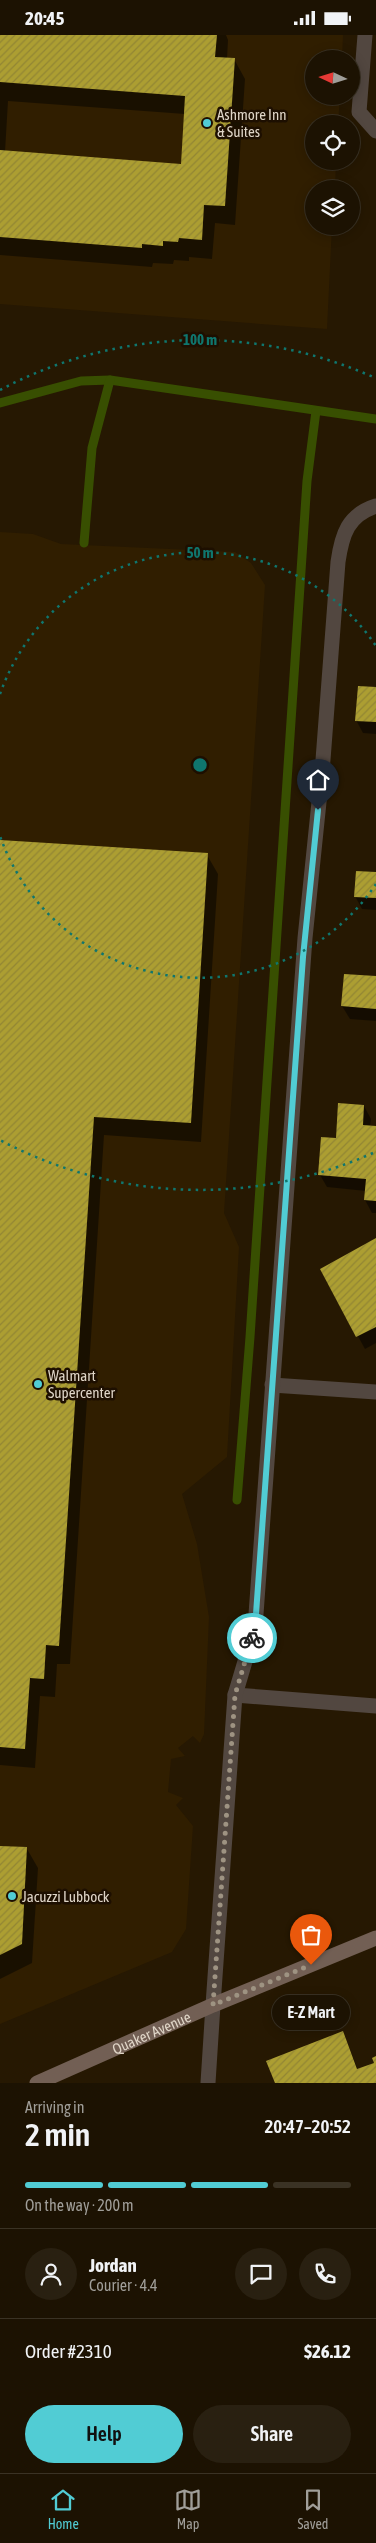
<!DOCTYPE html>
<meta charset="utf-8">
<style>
:root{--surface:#1c1202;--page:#292011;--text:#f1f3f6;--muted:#a09e99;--line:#3a3224;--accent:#51ccd4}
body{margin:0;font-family:"Asap Condensed",sans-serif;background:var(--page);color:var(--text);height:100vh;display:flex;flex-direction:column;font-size:19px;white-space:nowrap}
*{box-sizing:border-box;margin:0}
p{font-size:16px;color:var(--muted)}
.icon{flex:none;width:28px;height:28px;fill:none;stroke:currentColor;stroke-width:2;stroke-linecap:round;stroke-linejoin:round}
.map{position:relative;height:2048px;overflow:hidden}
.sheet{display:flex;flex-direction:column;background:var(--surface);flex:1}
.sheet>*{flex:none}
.needle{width:32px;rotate:274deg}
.fabs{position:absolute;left:305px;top:15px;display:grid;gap:10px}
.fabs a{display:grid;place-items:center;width:55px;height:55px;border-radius:50%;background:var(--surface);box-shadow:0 2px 12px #0003,0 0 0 1px var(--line);font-size:25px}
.pin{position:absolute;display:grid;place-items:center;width:42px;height:42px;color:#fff;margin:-51px -21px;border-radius:50% 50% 50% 0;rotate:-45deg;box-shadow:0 0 5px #0007}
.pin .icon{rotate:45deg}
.courier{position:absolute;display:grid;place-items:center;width:50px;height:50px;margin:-25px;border:4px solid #51ccd4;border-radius:50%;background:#fff;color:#222;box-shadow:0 1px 6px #0007}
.bubble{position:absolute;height:35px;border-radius:18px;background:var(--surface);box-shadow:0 2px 12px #0003,0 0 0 1px var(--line);font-size:16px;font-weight:600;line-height:35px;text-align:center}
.overview em{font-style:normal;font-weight:600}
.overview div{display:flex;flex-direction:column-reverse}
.overview{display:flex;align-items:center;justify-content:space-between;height:85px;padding:0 25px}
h1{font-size:32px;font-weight:600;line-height:38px}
.bar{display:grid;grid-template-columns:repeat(4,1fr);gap:8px 5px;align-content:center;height:60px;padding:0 25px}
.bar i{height:6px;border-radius:4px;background:var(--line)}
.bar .active{background:var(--accent)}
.bar p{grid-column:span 4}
.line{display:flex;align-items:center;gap:12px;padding:0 25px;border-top:1px solid var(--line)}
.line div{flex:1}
.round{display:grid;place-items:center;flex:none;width:52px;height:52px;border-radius:26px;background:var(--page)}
.primary-button{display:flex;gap:10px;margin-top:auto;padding:10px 25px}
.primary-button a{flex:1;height:58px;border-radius:30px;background:var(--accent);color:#111;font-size:20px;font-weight:600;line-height:58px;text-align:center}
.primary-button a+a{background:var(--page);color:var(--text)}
.status{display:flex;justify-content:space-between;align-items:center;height:35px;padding:0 25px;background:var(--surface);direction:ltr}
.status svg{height:14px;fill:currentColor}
.dock{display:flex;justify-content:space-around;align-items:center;height:70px;border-top:1px solid var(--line);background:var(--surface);font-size:14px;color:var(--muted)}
.dock a{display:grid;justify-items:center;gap:2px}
.dock .active{color:var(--accent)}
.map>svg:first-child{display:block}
</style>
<div class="status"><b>20:45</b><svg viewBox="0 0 49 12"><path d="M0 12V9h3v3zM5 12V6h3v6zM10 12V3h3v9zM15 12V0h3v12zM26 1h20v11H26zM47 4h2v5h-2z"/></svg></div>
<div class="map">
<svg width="376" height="2048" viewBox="0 0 376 2048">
<defs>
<pattern id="building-hatch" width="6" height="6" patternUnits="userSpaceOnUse" patternTransform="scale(1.25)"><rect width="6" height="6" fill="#ac9e32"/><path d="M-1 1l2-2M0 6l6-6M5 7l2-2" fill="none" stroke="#928634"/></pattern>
</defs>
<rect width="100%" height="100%" fill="#261802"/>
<g fill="#301e00">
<polygon points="0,0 343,0 342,24 314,24 314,61 340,61 338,89 314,89 314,126 336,126 335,154 314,154 314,191 332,191 327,294 0,269"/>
<polygon points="0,497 33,499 61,509 235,517 251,528 265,550 224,1178 239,1212 227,1422 182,1459 197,1509 209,1582 204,1699 200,1708 193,1701 178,1713 185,1721 171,1724 168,1757 183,1763 176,1770 193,1791 186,1894 172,1917 0,1989"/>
</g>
<g fill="#0007" fill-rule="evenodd">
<path d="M 0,0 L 226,0 L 228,5 L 227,24 L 234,24 L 245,44 L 235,190 L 215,188 L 212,224 L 189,222 L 189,226 L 174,225 L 173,229 L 153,228 L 152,232 L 0,220 ZM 8,66 L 185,79 L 182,130 L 5,117 Z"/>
<polygon points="376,653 376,699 363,698 356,685"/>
<polygon points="0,806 207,820 218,839 201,1107 104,1100 70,1629 57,1629 55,1662 40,1661 35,1733 0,1730"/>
<polygon points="376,838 376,875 362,874 355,861"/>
<polygon points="376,942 376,986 350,984 342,971"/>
<polygon points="364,1071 371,1084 370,1092 376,1093 376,1178 372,1178 365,1165 366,1156 327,1152 320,1140 337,1104"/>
<polygon points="376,1205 376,1308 365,1314 321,1234"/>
<polygon points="0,1812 27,1814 38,1833 32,1928 0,1944"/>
<polygon points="343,1998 358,2035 375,2028 376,2023 376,2048 276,2048"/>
</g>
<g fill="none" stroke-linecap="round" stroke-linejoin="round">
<g stroke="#384f01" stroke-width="9">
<polyline points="0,368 81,346 110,345 376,384"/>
<polyline points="84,508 92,413 110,345"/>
<polyline points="237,1465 250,1302 307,446 316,376"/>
</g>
</g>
<g fill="url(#building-hatch)">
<polygon points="0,0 217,0 215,22 235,23 225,171 204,170 202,205 179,203 178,207 163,206 163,211 142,209 142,213 0,202 0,115 181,129 185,61 0,47"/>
<polygon points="358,651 376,652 376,687 355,686"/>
<polygon points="0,805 208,818 191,1088 94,1082 59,1611 46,1610 44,1644 30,1643 25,1714 0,1712"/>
<polygon points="356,836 376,837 376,863 354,862"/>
<polygon points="344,939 376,941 376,974 341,971"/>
<polygon points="338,1068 364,1070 363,1090 376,1091 376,1166 364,1165 366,1144 318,1140 321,1102 336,1103"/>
<polygon points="376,1203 376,1292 356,1302 320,1234"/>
<polygon points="0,1811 27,1812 22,1909 0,1920"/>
<polygon points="343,1996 357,2034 374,2028 372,2023 376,2021 376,2048 275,2048 266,2026"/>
</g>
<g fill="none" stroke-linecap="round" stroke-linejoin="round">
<g stroke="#524740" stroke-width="15">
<polyline points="365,0 359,77 376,96"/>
<polyline points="272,1350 376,1357"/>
<polyline points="235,1660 376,1671"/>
<path d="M 213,1970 L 235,1660 L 255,1593 L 305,903 L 322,738 L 338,527 C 342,499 348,480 376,471"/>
</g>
<polyline stroke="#524740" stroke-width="15" points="208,2048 213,1970"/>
<path stroke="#725f54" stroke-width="15" id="s1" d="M 37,2048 L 213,1970 L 376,1903"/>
</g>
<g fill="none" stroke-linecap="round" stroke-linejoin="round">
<polyline stroke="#9e9382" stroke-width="5" stroke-dasharray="0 9" points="252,1603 235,1660 213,1970 311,1930"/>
<polyline stroke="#51ccd4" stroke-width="6" points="252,1603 255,1593 303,922 318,775"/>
</g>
<g fill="none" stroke="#0f766e" stroke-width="2.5" stroke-dasharray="2.5 5">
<path d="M376 849A212 212 0 0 1 0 801M0 659A212 212 0 0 1 376 611"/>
<path d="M373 1118A425 425 0 0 1 0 1105M0 355A425 425 0 0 1 373 342"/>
</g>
<g fill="#51ccd4" stroke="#1d0f00" stroke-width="2">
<circle cx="207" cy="88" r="5"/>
<circle cx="38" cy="1349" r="5"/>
<circle cx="12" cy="1861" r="5"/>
</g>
<g text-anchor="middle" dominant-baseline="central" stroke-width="5" stroke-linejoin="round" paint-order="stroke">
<g font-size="15" fill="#dfd5c7" stroke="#1d0f00" text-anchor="start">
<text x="217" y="79">Ashmore Inn<tspan x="217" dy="17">&amp; Suites</tspan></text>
<text x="48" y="1340">Walmart<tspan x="48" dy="17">Supercenter</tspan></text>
<text x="22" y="1861">Jacuzzi Lubbock</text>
</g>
<g font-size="15" fill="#dfd5c7" stroke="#1d0f00">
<text stroke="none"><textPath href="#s1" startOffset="125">Quaker Avenue</textPath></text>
</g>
</g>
<circle cx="200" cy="730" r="8" fill="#0f766e" stroke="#1d0f00" stroke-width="2.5"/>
<g font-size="15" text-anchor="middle" font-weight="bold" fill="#0f766e" stroke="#1d0f00" stroke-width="5" stroke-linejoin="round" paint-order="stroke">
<text x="200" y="310">100 m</text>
<text x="200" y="523">50 m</text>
</g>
</svg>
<div class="fabs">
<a><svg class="needle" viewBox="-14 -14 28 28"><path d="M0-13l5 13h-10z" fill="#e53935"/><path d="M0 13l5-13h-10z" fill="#a09e99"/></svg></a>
<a><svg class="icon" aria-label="locate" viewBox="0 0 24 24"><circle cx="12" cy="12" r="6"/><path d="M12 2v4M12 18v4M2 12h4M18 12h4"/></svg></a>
<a><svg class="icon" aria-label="layers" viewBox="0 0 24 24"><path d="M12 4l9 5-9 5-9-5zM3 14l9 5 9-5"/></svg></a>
</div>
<div class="pin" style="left:311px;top:1930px;background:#ea580c"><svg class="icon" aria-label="bag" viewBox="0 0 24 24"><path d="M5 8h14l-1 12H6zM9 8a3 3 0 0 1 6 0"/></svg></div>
<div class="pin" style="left:318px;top:775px;background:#1f2937"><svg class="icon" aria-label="home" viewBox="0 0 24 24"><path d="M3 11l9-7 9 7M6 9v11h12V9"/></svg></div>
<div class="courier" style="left:252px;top:1603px"><svg class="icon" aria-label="bike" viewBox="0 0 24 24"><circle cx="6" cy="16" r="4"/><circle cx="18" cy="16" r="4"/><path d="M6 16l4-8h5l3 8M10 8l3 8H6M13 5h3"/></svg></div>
<div class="bubble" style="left:272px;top:1960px;width:78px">E-Z Mart</div>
</div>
<section class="sheet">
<div class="overview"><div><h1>2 min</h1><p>Arriving in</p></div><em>20:47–20:52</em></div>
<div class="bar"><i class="active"></i><i class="active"></i><i class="active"></i><i></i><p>On the way · 200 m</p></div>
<div class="line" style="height:90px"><a class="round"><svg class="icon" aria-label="person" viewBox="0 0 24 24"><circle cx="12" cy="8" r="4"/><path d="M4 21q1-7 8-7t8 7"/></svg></a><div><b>Jordan</b><p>Courier · 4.4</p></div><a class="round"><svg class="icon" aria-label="chat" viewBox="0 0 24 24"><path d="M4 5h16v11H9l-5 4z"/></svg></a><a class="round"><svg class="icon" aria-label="phone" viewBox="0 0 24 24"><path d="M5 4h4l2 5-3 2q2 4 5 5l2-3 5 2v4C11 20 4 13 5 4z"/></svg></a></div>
<div class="line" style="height:65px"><div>Order #2310</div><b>$26.12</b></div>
<div class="primary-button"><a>Help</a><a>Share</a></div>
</section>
<nav class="dock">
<a class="active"><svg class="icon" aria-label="home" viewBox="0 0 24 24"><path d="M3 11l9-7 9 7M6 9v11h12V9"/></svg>Home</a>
<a><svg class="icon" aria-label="map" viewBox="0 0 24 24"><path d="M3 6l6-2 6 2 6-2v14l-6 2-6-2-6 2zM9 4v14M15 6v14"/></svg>Map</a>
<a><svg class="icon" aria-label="saved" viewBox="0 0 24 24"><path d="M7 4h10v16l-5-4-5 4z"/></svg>Saved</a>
</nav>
